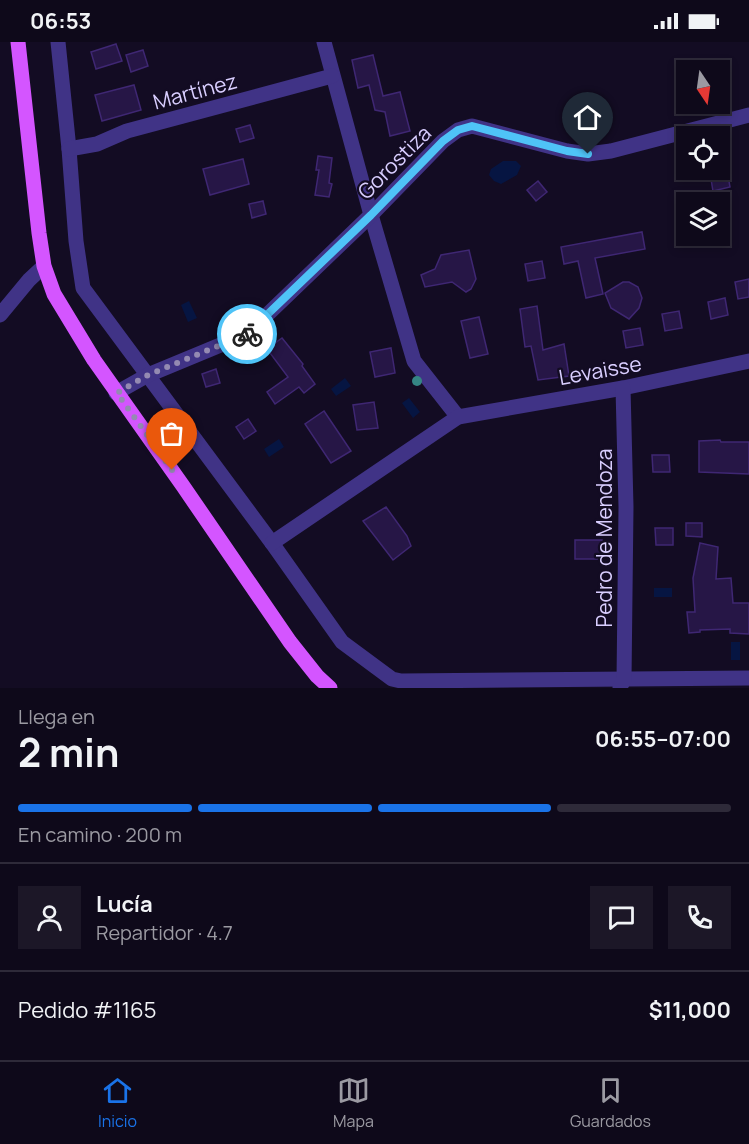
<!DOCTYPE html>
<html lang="es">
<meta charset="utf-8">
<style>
:root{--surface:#0e091a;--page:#1c1727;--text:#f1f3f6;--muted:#9b9aa2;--line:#2e2a39;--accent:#1a73e8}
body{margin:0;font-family:Manrope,sans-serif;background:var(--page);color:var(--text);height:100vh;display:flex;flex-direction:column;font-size:22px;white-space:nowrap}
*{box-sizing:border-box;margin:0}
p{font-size:20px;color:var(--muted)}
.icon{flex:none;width:33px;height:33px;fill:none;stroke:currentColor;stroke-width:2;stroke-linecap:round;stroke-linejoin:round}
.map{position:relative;height:646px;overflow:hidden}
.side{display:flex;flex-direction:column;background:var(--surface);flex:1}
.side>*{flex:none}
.needle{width:39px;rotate:167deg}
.fabs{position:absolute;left:676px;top:18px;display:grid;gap:12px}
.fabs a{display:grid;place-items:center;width:54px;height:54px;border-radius:0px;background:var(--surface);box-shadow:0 3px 9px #0003,0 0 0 2px var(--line);font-size:30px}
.pin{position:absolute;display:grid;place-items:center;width:51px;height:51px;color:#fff;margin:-62px -26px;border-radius:50% 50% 50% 0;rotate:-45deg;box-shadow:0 0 6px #0007}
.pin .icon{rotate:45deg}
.courier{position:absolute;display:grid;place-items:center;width:60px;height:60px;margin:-30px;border:4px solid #4fc3f7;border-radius:50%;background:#fff;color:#222;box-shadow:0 2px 8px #0007}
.head em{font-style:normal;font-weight:700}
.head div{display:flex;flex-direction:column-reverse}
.head{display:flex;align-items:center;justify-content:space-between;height:102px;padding:0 18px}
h1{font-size:39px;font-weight:700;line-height:45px}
.bar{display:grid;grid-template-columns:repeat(4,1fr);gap:9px 6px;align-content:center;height:72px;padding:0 18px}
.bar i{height:8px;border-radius:4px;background:var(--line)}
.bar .on{background:var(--accent)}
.bar p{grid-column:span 4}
.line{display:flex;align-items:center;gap:15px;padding:0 18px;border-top:2px solid var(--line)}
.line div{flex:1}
.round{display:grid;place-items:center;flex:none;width:63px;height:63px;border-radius:0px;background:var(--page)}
.status{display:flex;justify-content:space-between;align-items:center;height:42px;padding:0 30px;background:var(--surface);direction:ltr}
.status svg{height:16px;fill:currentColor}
.menu{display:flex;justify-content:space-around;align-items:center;height:84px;border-top:2px solid var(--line);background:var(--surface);font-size:16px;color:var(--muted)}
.menu a{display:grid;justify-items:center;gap:3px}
.menu .on{color:var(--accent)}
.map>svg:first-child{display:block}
</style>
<div class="status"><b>06:53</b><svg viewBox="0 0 49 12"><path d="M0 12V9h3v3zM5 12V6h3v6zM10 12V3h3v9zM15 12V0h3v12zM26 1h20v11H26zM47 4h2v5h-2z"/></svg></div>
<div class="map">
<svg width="749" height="646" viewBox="0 0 749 646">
<rect width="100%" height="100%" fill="#130c23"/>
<g fill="#061542">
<polygon points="503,119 516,119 521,124 517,133 501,142 494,139 489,133 491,127"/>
<polygon points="189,259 197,276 188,280 181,263"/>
<polygon points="345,336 351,344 336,354 331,347"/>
<polygon points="409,356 420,370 413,376 402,361"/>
<polygon points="279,397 284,405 269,415 264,407"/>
<rect x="654" y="546" width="18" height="9"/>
<polygon points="740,600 740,618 731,618 731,600"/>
</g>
<g fill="#261646" stroke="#3f2773" stroke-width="1.5">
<polygon points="116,2 122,19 96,27 91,10"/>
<polygon points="143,8 148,24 131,30 126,13"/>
<polygon points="373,13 383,54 400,50 410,89 390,94 385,70 375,68 369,43 358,46 352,18"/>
<polygon points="134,43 141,68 102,79 95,53"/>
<polygon points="250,83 254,96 240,100 236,87"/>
<polygon points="318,114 332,116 329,141 332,142 329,155 315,153 319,128 316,128"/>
<polygon points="243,117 249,142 210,153 203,127"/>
<polygon points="727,128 730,145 713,149 710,131"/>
<polygon points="538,139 547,150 536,159 527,148"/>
<polygon points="263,159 266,172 252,176 249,162"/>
<polygon points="642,190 645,207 595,216 603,252 586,256 578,219 564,222 561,205"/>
<polygon points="469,208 476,237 471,247 466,250 452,240 425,245 421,233 435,227 441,213"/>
<polygon points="542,219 545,236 528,239 525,222"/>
<polygon points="749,237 749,255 738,257 735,240"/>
<polygon points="623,240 629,240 638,245 642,256 639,266 629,277 611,266 605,251"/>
<polygon points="725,256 728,273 711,277 708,260"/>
<polygon points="537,264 543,308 564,302 569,334 538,338 531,304 525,305 520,267"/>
<polygon points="679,269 682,286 665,289 662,272"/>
<polygon points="479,275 488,312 470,316 461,279"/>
<polygon points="640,286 643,303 626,306 623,289"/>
<polygon points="282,296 303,322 302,324 315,342 304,351 299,345 275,362 267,350 288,335 267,307"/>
<polygon points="391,306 395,331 375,335 370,310"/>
<polygon points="216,327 220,341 206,345 202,332"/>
<polygon points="374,360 378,386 357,388 353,363"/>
<polygon points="324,369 351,409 331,421 305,382"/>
<polygon points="248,377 256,389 244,397 236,385"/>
<polygon points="720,398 721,400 749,400 749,432 699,430 699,399"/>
<polygon points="652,413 669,413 670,430 653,430"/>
<polygon points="386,465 407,494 411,504 393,518 363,479"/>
<polygon points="686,481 702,481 702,495 686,494"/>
<polygon points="655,486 673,486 673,503 656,503"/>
<rect x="575" y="498" width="27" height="19"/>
<polygon points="700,501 718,505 716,537 731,536 733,561 749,561 749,592 730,591 730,587 700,588 700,590 689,591 687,570 695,570 693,536"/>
</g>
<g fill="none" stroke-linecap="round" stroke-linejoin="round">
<g stroke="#403386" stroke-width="15">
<polyline points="58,0 69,107 76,199 83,246 272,501 342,600 392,637 401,639 749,636"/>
<polyline points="324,0 371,173 414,319 458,375"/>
<polyline points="69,107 97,102 127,89 332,34"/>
<polyline points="0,273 29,238 44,224"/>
<polyline points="116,351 148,333 247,292 371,173 443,99 458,88 472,84 567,109 588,112 611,109 749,73"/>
<polyline points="272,501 458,375 623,346 749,319"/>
<polyline points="620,645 624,638 626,465 623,346"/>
</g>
<polyline stroke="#d455ff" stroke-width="15" points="18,0 39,191 44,224 54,252 94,318 183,444 290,600 317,634 330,646"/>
</g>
<circle fill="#358584" cx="417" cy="339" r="5"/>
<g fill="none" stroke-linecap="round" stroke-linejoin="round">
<polyline stroke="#948ab2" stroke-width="6" stroke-dasharray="0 10.8" points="172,428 117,351 148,333 247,292"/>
<polyline stroke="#4fc3f7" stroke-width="8" points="247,292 371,173 443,99 458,88 472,84 567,109 588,112"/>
</g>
<g text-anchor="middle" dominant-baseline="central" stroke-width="4.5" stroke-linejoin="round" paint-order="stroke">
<g font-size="21" fill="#d9ceff" stroke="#130c23">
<text transform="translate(195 49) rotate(-15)">Martínez</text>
<text transform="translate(394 120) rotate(-45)">Gorostiza</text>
<text transform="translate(600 328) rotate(-10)">Levaisse</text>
<text transform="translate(604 496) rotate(-90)">Pedro de Mendoza</text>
</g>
</g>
</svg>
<div class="fabs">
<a><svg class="needle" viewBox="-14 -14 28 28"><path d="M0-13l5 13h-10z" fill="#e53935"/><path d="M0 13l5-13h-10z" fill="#9b9aa2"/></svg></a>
<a><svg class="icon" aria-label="locate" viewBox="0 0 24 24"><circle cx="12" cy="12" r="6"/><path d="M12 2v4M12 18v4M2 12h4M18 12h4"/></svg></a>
<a><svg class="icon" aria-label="layers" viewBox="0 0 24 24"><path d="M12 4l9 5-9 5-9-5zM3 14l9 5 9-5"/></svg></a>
</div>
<div class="pin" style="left:172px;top:428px;background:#ea580c"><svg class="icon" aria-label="bag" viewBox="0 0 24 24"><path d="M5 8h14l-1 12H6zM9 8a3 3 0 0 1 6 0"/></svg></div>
<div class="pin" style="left:588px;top:112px;background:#1f2937"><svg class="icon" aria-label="home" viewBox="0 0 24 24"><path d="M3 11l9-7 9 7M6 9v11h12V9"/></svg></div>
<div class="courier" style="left:247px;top:292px"><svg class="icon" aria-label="bike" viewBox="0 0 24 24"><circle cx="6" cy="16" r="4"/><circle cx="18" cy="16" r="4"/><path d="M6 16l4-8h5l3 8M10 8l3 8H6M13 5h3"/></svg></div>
</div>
<section class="side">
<div class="head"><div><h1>2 min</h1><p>Llega en</p></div><em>06:55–07:00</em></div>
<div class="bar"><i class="on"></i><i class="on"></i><i class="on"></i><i></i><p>En camino · 200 m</p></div>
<div class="line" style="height:108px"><a class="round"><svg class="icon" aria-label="person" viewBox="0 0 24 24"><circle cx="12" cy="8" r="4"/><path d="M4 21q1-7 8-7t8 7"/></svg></a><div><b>Lucía</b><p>Repartidor · 4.7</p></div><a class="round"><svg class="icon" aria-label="chat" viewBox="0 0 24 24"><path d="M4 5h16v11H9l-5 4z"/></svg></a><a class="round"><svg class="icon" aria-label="phone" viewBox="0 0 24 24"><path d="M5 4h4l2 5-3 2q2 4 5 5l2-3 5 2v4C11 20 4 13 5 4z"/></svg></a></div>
<div class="line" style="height:78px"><div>Pedido #1165</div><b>$11,000</b></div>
</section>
<nav class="menu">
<a class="on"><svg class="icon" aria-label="home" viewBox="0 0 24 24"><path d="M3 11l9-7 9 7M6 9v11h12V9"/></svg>Inicio</a>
<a><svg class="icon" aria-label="map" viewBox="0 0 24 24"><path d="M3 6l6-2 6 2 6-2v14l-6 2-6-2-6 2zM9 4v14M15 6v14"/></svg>Mapa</a>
<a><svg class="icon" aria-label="saved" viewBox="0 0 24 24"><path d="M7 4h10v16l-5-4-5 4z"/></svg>Guardados</a>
</nav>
